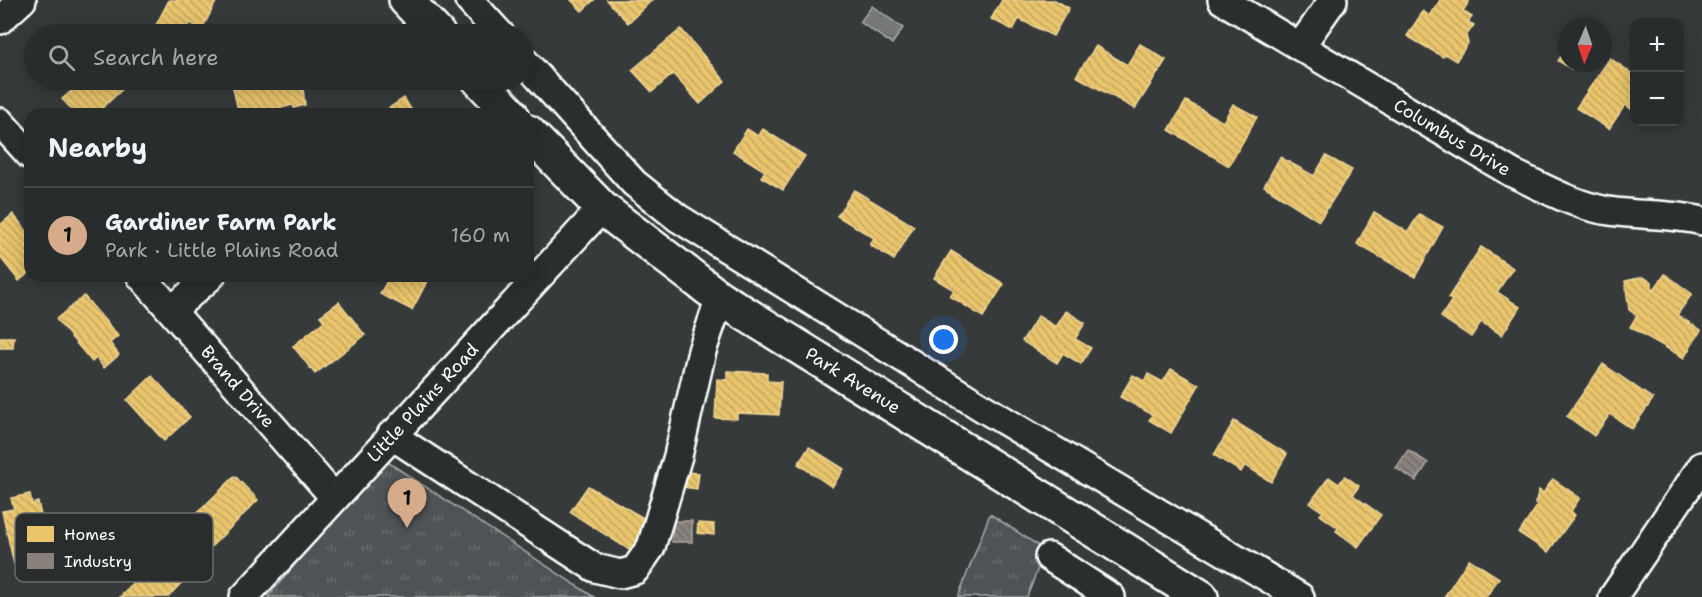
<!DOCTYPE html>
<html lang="en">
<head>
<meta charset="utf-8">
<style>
	:root { --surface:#292c2c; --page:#313434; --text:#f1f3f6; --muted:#a5a7a9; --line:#454848; --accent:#d6ab8b }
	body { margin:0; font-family:"Shantell Sans",sans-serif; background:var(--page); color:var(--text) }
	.controls { position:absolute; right:18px; top:18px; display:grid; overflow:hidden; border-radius:12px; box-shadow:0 3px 15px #0003 }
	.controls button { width:54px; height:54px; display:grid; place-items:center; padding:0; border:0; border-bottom:2px solid var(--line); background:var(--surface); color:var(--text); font:30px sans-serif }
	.compass { position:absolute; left:1558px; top:18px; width:54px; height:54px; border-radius:50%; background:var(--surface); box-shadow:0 3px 15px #0003; rotate:182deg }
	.you { position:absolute; left:944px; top:340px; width:21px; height:21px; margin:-15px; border:4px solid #fff; border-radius:50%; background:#1a73e8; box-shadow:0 0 0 9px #1a73e833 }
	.badge { display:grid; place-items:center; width:39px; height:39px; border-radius:50%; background:var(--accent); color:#111; font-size:20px; font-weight:700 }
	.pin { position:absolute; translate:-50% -50px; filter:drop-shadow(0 2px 3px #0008) }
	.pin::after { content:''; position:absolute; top:32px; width:21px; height:18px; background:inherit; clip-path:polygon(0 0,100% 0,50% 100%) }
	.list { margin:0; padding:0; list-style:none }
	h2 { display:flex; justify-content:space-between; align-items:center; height:78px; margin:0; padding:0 24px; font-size:26px }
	h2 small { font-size:20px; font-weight:400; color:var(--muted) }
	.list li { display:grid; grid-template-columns:39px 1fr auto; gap:18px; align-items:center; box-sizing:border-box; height:96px; padding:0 24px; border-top:2px solid var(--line) }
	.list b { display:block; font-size:22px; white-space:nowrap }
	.list p { margin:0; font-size:20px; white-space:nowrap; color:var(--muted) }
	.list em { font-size:20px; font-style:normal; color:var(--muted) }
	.icon { flex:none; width:33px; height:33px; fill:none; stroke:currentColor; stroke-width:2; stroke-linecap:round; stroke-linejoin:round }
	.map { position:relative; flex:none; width:1702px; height:597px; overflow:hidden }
	.search { position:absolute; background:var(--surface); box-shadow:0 3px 15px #0003; left:24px; top:24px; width:510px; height:66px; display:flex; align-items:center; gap:15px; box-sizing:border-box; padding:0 21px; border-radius:33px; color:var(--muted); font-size:22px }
	.panel { position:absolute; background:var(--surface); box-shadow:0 3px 15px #0003; left:24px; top:108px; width:510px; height:174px; border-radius:18px }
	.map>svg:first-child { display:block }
</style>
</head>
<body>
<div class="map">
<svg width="1702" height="597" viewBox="0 0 1702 597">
	<defs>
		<pattern id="park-tufts" width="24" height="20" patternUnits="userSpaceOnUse" patternTransform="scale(1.5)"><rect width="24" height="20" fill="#505354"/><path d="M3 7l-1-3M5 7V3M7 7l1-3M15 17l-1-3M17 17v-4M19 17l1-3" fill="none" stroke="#6a6d6e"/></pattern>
		<pattern id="water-ripples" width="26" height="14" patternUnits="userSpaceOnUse" patternTransform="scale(1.5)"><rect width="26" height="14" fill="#767879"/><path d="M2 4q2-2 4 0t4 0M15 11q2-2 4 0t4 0" fill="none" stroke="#616262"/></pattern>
		<pattern id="homes-back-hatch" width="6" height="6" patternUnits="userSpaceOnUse" patternTransform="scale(1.5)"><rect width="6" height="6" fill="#e9c46a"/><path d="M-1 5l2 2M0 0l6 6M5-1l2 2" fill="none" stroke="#c2a662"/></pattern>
		<pattern id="industry-back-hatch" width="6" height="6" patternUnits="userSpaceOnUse" patternTransform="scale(1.5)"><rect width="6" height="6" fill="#8a817c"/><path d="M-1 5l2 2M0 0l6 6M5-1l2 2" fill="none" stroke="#716c69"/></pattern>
	</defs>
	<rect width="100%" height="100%" fill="#373a3b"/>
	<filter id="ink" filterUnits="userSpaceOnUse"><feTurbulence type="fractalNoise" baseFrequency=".0167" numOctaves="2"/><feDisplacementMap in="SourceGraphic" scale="12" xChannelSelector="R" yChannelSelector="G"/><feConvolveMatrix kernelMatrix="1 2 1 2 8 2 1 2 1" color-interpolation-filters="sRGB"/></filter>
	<g filter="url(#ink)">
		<!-- park -->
		<g fill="url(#park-tufts)" stroke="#a8a9aa" stroke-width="1.5">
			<polygon points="383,459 594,597 268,597"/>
			<polygon points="990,514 1045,550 1027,597 958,597"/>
		</g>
		<!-- water -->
		<polygon fill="url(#water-ripples)" stroke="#adaeaf" stroke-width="1.5" points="872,6 903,28 892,44 860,22"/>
		<!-- homes -->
		<g fill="url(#homes-back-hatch)" stroke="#f0d697" stroke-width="1.5">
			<polygon points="169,0 217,0 202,29 190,23 184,34 154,34 158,27 156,25"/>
			<polygon points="571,0 594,0 582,11"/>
			<polygon points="607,0 652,0 628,23"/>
			<polygon points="1002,0 1055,0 1069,8 1053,36 1019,19 1013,30 991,19"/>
			<polygon points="1440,0 1470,0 1463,11 1472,17 1468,22 1474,25 1466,36 1468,43 1456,61 1445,54 1443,57 1407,36 1423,11 1430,16"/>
			<polygon points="681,29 725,81 700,104 673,74 652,92 632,70"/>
			<polygon points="1140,44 1166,60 1135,109 1076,76 1096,46 1127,65"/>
			<polygon points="1564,52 1567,53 1567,63 1575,63 1572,69 1558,61"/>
			<polygon points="1610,58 1634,75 1634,111 1625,105 1609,129 1576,108"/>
			<polygon points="84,80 130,80 131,81 96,114 76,114 62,99"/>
			<polygon points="231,80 302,80 305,105 294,108 293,105 265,112 266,114 239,114"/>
			<polygon points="404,98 414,114 380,114"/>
			<polygon points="1186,101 1223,122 1233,104 1257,117 1229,166 1169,130"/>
			<polygon points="747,129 758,136 763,129 805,156 783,190 761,177 765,171 733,151"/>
			<polygon points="1326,156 1352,170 1319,221 1264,186 1280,157 1314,176"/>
			<polygon points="854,190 914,226 894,260 870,245 874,238 837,216"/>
			<polygon points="1374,212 1408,232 1419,214 1443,227 1415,277 1357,244"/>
			<polygon points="13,214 30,235 30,272 19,281 0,257 0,225"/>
			<polygon points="1481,247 1513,268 1497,292 1520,307 1502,335 1481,322 1471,337 1441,317 1452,300 1448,298"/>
			<polygon points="951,251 1004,284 983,317 950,296 954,290 934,278"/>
			<polygon points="1665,274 1692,294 1677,315 1701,330 1684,358 1630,327 1637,315 1629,310 1625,281 1643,277 1652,282 1652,292"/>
			<polygon points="382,276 430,276 412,310 380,294 388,279"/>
			<polygon points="84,296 118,336 110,343 119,355 104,368 96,358 92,362 56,319"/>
			<polygon points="339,302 365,335 315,374 293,346 324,321 320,316"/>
			<polygon points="1066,311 1085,323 1075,339 1091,348 1081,364 1063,353 1057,363 1022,341 1038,316 1056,327"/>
			<polygon points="0,337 14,337 13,348 0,348"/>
			<polygon points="1603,364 1653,399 1632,429 1610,414 1594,436 1567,416"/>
			<polygon points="1171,369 1199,385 1171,433 1149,420 1153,415 1120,397 1133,375 1144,381 1148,374 1163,382"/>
			<polygon points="727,371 767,373 767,381 781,382 779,415 737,413 737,419 715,418 717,379 727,380"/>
			<polygon points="152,376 190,417 164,441 127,400"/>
			<polygon points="1234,421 1287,454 1271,482 1245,465 1241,472 1214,455"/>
			<polygon points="809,447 844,469 832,487 798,464"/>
			<polygon points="685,472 699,473 697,489 683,487"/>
			<polygon points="235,476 258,500 211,547 197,532 206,523 196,514"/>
			<polygon points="1345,476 1359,486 1353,495 1381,515 1358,547 1336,531 1338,528 1320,515 1323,512 1310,503 1329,477 1339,484"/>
			<polygon points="1553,479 1580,498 1571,511 1575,515 1548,552 1519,533 1538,505 1535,503 1539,490 1543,493"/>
			<polygon points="588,486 654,524 634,553 570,512"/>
			<polygon points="30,494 32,504 38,502 50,556 14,564 2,511 14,509 11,498"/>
			<polygon points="698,523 714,524 714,535 697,533"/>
			<polygon points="151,554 182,582 168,597 120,597 149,565 144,562"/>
			<polygon points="1469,559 1499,578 1486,597 1444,597"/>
		</g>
		<!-- industry -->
		<g fill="url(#industry-back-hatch)" stroke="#ada7a3" stroke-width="1.5">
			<polygon points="1408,450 1428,463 1416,481 1396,468"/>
			<polygon points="673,521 692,521 692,542 672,542"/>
		</g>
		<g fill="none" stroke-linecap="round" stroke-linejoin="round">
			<defs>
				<g id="minor">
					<polyline points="469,0 500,34"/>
					<path id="s1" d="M1222 0 1512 173C1543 187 1575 206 1609 211 1640 216 1671 213 1702 221"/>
					<polyline points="0,20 22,0"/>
					<polyline points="1300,47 1333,0"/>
					<polyline points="524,61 634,183 678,218 983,408 1300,597"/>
					<polyline points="0,122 30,155"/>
					<path id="s2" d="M141 276 334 497"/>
					<polyline points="172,310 211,276"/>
					<polyline points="391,435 595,568 620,574 635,570 651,547 678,456 702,351 720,298"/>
					<polyline points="1049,557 1111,597"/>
					<path id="s3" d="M244 597 602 208"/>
					<polyline points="1613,597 1702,466"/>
				</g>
				<g id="major">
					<polyline points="406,0 438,34"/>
					<polyline points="479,80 511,114"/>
					<path id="s4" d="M528 132 602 208 720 298 1201 597"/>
				</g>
			</defs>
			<!-- minor casing -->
			<use href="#minor" stroke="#fff" stroke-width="32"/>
			<!-- major casing -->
			<use href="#major" stroke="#fff" stroke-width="38"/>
			<!-- minor -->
			<use href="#minor" stroke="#2a2d2e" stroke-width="27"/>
			<!-- major -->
			<use href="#major" stroke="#2a2d2e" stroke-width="33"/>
		</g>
	</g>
	<g text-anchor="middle" stroke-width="6" stroke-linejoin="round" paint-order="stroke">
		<!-- street labels -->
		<g font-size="18" fill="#fff" stroke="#2a2d2e">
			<text dy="6" stroke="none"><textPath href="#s1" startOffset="268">Columbus Drive</textPath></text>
			<text dy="6" stroke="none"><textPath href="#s4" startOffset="411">Park Avenue</textPath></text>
			<text dy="6" stroke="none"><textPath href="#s2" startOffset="147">Brand Drive</textPath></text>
			<text dy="6" stroke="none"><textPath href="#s3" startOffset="264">Little Plains Road</textPath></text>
		</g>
	</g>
	<!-- legend -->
	<rect x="15" y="513" width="198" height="69" rx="9" fill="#2a2d2e" stroke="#6a6c6d" stroke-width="1.5"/>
	<rect x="27" y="526" width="27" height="16" fill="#e9c46a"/>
	<rect x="27" y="553" width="27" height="16" fill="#8a817c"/>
	<g font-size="16" fill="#fff">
		<text x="64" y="540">Homes</text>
		<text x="64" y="567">Industry</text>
	</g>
</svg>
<div class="controls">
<button>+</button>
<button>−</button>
</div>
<svg class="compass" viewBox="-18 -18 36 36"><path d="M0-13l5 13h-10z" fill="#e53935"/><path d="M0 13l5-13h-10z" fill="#a5a7a9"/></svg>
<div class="you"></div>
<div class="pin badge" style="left:407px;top:528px">1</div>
<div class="search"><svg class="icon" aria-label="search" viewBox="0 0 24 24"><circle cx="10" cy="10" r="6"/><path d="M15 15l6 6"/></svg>Search here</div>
<section class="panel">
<h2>Nearby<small></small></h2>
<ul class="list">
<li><span class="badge">1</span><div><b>Gardiner Farm Park</b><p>Park · Little Plains Road</p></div><em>160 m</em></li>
</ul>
</section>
</div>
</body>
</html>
